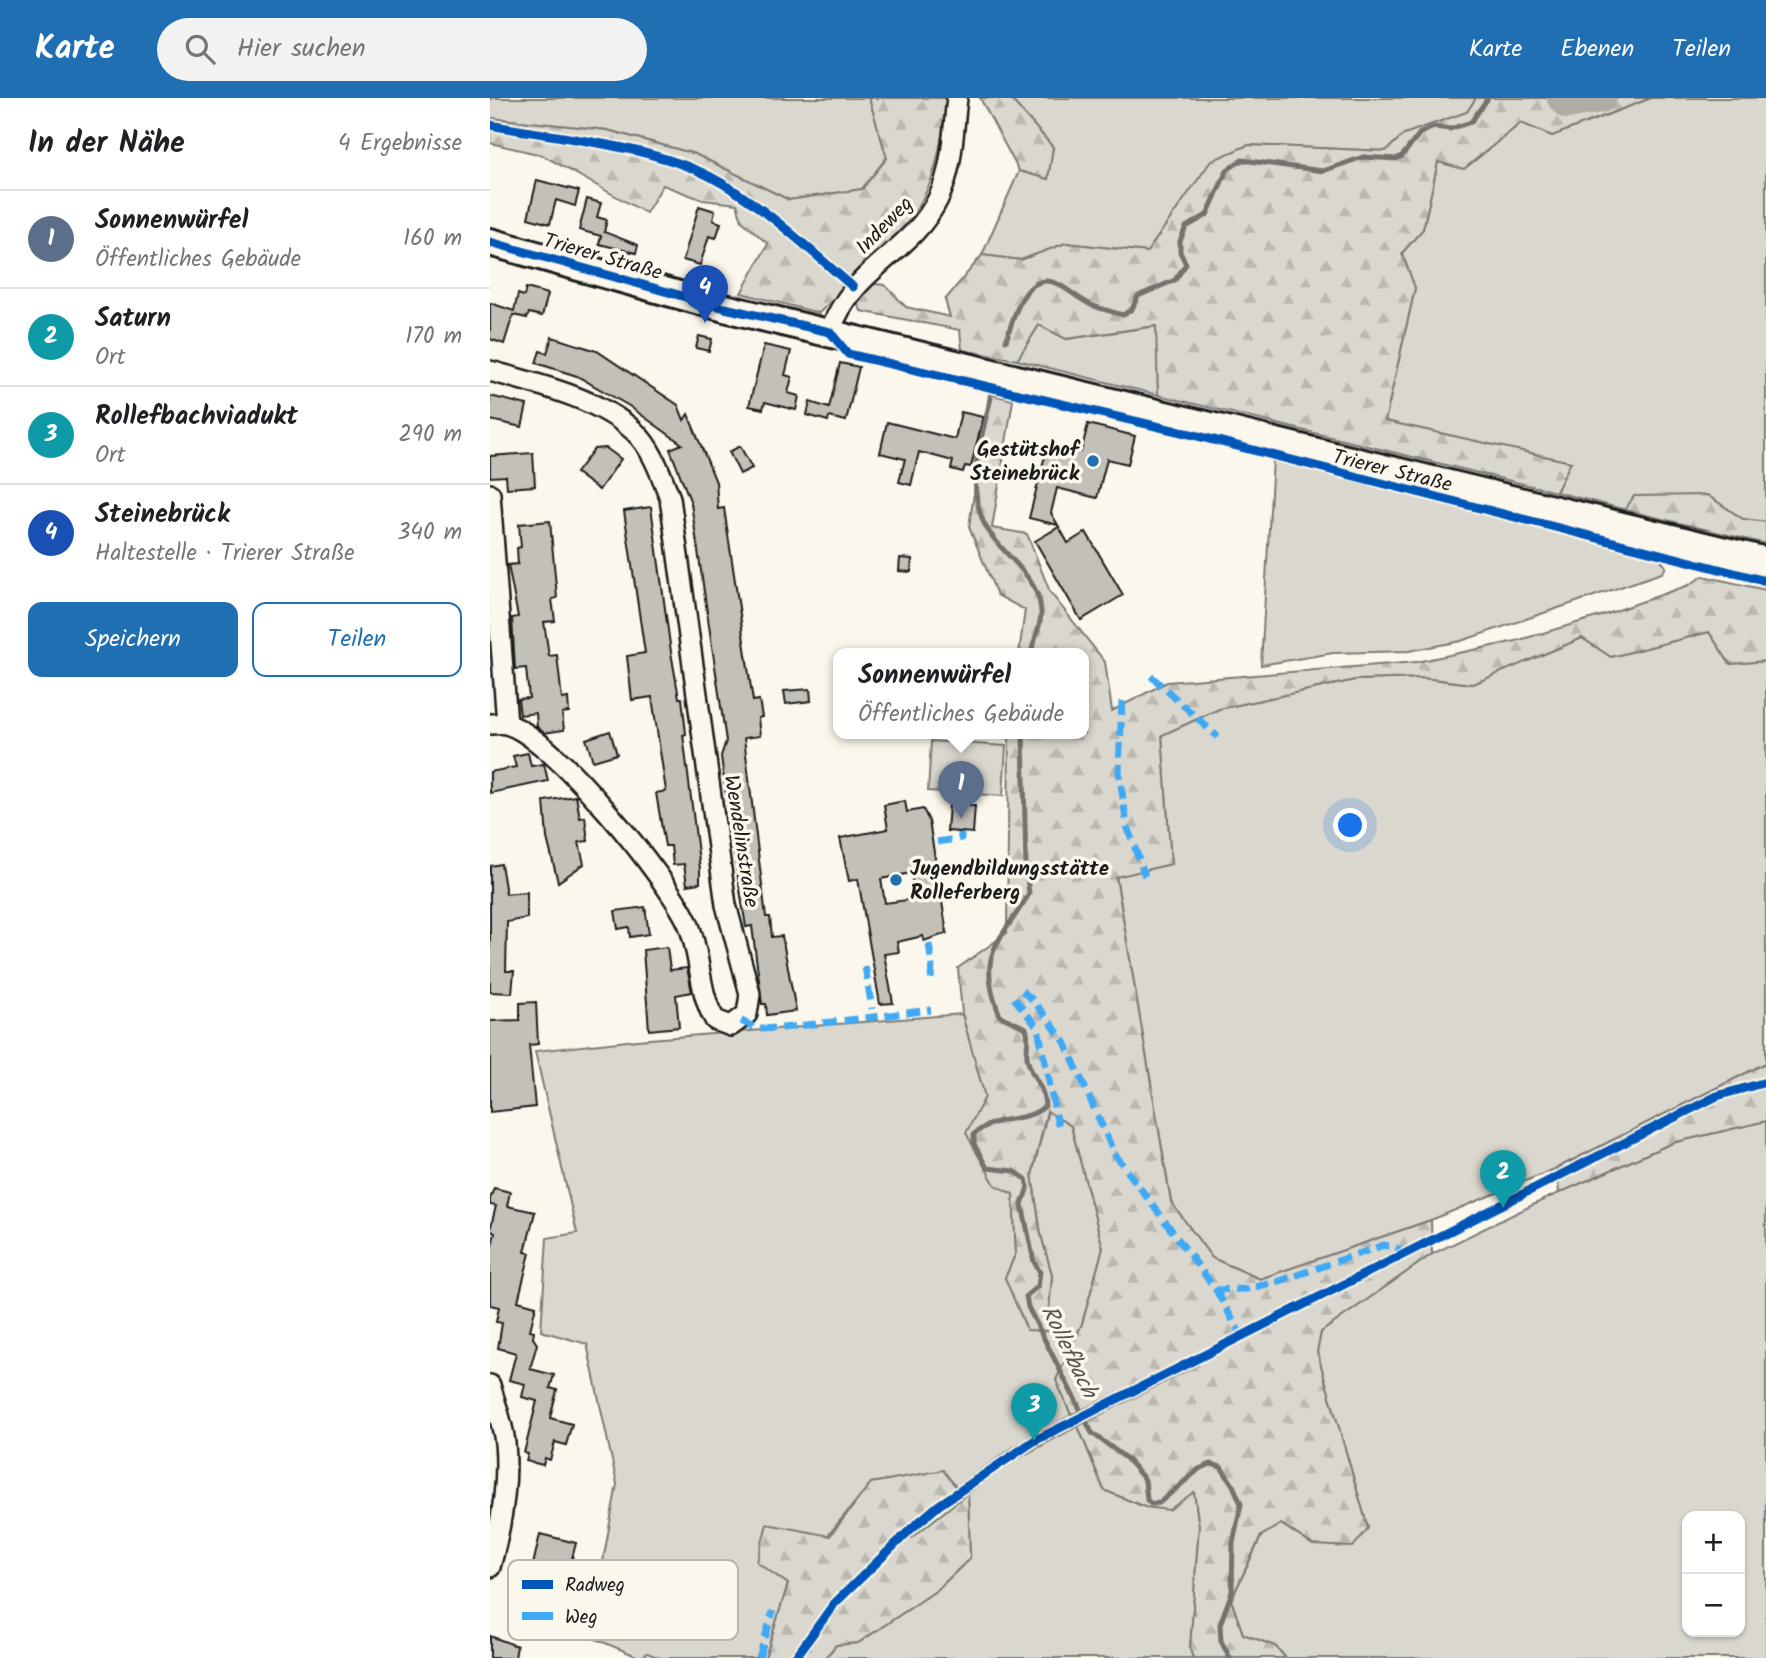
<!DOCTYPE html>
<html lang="de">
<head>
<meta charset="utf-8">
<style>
	:root { --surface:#fff; --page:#f2f2f2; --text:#202124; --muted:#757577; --line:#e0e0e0; --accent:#1f6fb2 }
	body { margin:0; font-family:Kalam,sans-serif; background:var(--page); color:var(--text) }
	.controls { position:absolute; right:21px; bottom:21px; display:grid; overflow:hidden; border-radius:14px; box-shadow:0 2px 5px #0004 }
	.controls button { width:63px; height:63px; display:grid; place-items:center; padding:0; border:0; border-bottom:2px solid var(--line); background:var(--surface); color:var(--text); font:35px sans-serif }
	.you { position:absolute; left:861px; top:728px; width:24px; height:24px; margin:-18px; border:5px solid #fff; border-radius:50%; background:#1a73e8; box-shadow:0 0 0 10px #1a73e833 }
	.badge { display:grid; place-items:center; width:46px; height:46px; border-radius:50%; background:var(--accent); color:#fff; font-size:23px; font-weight:700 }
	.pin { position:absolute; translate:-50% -58px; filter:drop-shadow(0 2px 4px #0008) }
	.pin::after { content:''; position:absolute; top:37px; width:24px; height:21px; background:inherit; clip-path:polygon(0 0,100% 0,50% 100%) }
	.popup { position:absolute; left:343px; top:550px; width:256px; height:91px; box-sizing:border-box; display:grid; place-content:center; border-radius:14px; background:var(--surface); filter:drop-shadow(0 2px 5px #0005); font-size:23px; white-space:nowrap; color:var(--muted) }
	.popup b { font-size:26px; color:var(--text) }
	.popup::after { content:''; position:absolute; left:50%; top:100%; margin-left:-14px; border:14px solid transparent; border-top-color:var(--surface) }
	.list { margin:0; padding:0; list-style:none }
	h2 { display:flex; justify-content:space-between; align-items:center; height:91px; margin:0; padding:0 28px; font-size:30px }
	h2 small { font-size:23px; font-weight:400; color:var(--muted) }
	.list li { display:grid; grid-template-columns:46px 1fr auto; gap:21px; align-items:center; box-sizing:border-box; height:98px; padding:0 28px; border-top:2px solid var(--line) }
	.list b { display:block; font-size:26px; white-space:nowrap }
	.list p { margin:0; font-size:23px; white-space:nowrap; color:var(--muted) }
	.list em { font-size:23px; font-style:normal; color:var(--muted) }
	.actions { display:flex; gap:14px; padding:21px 28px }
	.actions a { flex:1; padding:16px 0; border:2px solid var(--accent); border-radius:14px; text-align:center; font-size:24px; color:var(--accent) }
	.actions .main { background:var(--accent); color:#fff }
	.icon { flex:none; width:38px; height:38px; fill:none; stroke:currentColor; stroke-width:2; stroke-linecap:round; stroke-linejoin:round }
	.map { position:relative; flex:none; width:1276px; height:1560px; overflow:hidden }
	header { display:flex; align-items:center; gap:42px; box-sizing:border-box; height:98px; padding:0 35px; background:var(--accent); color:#fff }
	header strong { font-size:33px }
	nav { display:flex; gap:38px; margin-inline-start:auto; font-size:24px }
	.search { width:490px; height:63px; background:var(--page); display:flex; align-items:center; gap:18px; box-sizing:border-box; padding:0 24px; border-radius:38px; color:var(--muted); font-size:26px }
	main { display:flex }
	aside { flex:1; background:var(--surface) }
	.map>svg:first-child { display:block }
</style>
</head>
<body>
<header>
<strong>Karte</strong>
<div class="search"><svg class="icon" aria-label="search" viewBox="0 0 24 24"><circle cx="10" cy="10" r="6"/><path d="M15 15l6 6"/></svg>Hier suchen</div>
<nav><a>Karte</a><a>Ebenen</a><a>Teilen</a></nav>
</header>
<main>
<aside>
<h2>In der Nähe<small>4 Ergebnisse</small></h2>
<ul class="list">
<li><span class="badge" style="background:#5c6f8a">1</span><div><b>Sonnenwürfel</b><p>Öffentliches Gebäude</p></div><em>160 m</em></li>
<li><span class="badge" style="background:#0f9aa8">2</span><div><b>Saturn</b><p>Ort</p></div><em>170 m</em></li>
<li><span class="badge" style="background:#0f9aa8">3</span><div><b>Rollefbachviadukt</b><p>Ort</p></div><em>290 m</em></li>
<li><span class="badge" style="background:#1a4fb4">4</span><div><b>Steinebrück</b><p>Haltestelle · Trierer Straße</p></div><em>340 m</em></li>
</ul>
<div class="actions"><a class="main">Speichern</a><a>Teilen</a></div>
</aside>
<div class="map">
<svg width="1276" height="1560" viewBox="0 0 1276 1560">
	<defs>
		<pattern id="forest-firs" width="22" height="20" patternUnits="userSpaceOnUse" patternTransform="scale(1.75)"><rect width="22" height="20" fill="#dad7ce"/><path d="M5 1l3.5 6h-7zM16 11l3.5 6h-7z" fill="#bab8b0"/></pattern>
	</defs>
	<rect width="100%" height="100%" fill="#fbf7ec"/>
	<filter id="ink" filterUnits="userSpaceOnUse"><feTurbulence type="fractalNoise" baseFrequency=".0143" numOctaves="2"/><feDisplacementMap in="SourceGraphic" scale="14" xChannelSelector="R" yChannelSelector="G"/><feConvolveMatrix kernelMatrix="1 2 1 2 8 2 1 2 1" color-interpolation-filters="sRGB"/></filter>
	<g filter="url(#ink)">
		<!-- green -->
		<g fill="#dad7ce" stroke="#7b7a75" stroke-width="2" fill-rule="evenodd">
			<polygon points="0,0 379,0 397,59 372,91 299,102 205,56 117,32 0,20"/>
			<polygon points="520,0 986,0 977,14 914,36 896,53 758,47 722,63 657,154 576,145 531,162 492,157 529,73 558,81 563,49"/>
			<polygon points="1161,0 1276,0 1276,424 1253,421 1217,397 1140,413 1066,394 1080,364 895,323 925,190 912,155 933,131 948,64 974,71 1031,25 1062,38"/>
			<polygon points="549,227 577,241 667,228 668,297 527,262"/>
			<polygon points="783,361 1168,458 1176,469 1172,475 971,543 919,553 843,555 771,567"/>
			<polygon points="1219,534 1240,566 1276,563 1276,965 1067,1070 941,1122 770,1181 722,1160 681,1104 626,778 681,766 672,637 729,611 865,582 933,580 983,586 1092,540 1121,559"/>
			<polygon points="441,643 516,648 513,698 438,693"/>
			<polygon points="472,916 523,1096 526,1155 515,1180 557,1233 562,1177 551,1137 542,1077 558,1012 581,1028 613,1150 592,1226 566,1282 581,1317 522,1350 466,1389 453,1373 381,1385 298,1486 275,1560 170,1560 157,1555 151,1560 89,1534 108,1491 127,1386 97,1246 51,1233 57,1140 87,1135 45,953 147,942"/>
			<path d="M1276 1023V1560H796L785 1548 753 1536 741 1502 772 1437 791 1426 823 1447 878 1430 827 1254 831 1234 942 1156 1053 1102 1182 1045ZM1197 1418H1250V1534H1197Z"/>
			<polygon points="588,1328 614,1392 655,1409 704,1393 709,1428 700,1551 703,1560 335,1560 346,1547 368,1545 447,1492 480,1460 478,1395 521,1364"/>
		</g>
		<!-- forest -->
		<g fill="url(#forest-firs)" stroke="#7b7a75" stroke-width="2">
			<path d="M379 0H458C452 31 450 65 436 94 415 142 366 178 329 215L251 195 278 146 252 123 247 106 213 102 173 87 156 115 52 57 0 45V20L117 32 205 56 299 102 372 91 397 60Z"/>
			<polygon points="490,0 520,0 563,49 558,81 529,73"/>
			<polygon points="986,0 1161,0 1062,38 1031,25 974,71 948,64 933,131 912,155 925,190 895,323 1081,364 1066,394 668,297 666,228 576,241 549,227 527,262 472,252 470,232 371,213 364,197 375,185 395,187 416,209 460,219 455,202 492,157 531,162 576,145 657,154 721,63 758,47 896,53 914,36 977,14"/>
			<polygon points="499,296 523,302 502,430 537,436 560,494 615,564 622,613 677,584 926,564 1026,543 1117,516 1199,487 1213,478 1276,492 1276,563 1240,566 1219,534 1121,559 1092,540 983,586 933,580 865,582 729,611 672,637 681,766 626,779 681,1104 722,1160 770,1181 941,1122 942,1156 831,1234 827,1254 878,1430 863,1449 823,1447 791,1426 771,1438 741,1502 753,1536 785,1548 796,1560 703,1560 700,1551 709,1428 704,1394 679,1412 655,1409 614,1392 588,1328 708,1267 704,1258 581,1317 566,1282 592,1226 613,1150 581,1028 557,1013 542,1077 551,1137 562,1177 557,1233 537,1232 515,1180 526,1155 523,1096 505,1087 476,1035 495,999 472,916 468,870 517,835 519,635 594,635 594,555 529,555 535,512 507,497 479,429"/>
			<polygon points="1217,397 1253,421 1276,424 1276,446 1135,412 1144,398"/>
			<polygon points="1276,965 1276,1023 1182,1045 1069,1095 1067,1070"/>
			<polygon points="453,1372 466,1389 414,1431 421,1440 478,1395 480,1460 447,1492 368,1545 346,1547 335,1560 275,1560 298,1486 267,1464 277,1426 340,1438 381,1385"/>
		</g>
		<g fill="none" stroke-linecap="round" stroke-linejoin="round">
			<!-- stream -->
			<g stroke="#74726e" stroke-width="5">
				<path d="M516 243C523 221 535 170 568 186 579 192 589 201 601 207 611 211 623 214 633 217L642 211 648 198 685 182 696 166 690 154V143L696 129 717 117 737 72 752 62 833 73 873 59 906 61 912 58 930 35 944 29 960 31 981 24 998 0"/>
				<path d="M501 300C491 341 476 382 493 423 508 456 548 474 551 513 552 525 544 542 541 555"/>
				<path d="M533 635 536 770 539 796C509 846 485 855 510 918L536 930C540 941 536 948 537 959 539 977 555 988 555 1008 533 1027 511 1014 484 1036V1046L497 1070 524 1073 536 1081 538 1089 532 1106 544 1164 550 1174 548 1188 536 1198 538 1209 602 1335 637 1361 655 1382 657 1402 661 1406 669 1405 709 1371 721 1366 731 1369 743 1387 751 1406 743 1445 742 1494 730 1526 731 1543 740 1560"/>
			</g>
			<!-- river -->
			<polyline stroke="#afaca5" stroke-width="30" points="1072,0 1077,6 1111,0"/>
		</g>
		<!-- building -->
		<g fill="#c3c0b8" stroke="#1c1c1c" stroke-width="2" fill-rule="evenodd">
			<polygon points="47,82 89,93 85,108 66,102 60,126 38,120"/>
			<polygon points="97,101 111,105 107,119 117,122 114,134 148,147 146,155 109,146 111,138 89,132"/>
			<polygon points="209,108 225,113 223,122 231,125 226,140 219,138 210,167 193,162"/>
			<polygon points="36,190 58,196 52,218 39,215 37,220 23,217 14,246 0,241 0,205 24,213 28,196 34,198"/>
			<polygon points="209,238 222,241 219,253 206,250"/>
			<polygon points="62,239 107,253 188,307 194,322 198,316 226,384 228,411 234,410 263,603 269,602 272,619 268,620 270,638 254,640 276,819 280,819 282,839 292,838 306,913 277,917 276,906 272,906 262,828 256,829 241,736 231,658 236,643 201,405 180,351 192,346 139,308 87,278 46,265 50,253 57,255"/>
			<polygon points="274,247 301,253 295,277 302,279 298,295 309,298 306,312 275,304 273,311 259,308"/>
			<polygon points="350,265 369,269 356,323 339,319 338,323 317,317 320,304 339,310"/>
			<polygon points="0,298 37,307 32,329 0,322"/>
			<polygon points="471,314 493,319 481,369 475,368 473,374 461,371 463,363 429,354 421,387 409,384 415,361 390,355 397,324 465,341"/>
			<polygon points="598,326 645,338 638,366 617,361 607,400 567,390 561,415 568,427 539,420 558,346 591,354"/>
			<polygon points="250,348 262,370 250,376 239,354"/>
			<polygon points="116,350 131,361 109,392 86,375 104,351"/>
			<polygon points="43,355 45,388 17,390 16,378 0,379 0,358"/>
			<polygon points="161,409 181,554 189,600 192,600 196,636 193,637 210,771 210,785 197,787 194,766 183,767 181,748 175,748 166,695 176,693 162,599 142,602 137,558 155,555 134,413"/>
			<polygon points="60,423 67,500 62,501 65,523 54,524 59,558 67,557 72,601 78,600 79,614 72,615 74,632 54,635 47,629 46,615 30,617 28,601 39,600 36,570 25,571 22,520 28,519 18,467 28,466 27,450 31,449 29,426"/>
			<polygon points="569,429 578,445 596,434 633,497 591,522 545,443"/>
			<polygon points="410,460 422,461 421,474 409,473"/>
			<polygon points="320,591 321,603 296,606 294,593"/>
			<polygon points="120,633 127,656 103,663 96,641"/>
			<polygon points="38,655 41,668 54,666 58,683 0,695 0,674 26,669 23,658"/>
			<polygon points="86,698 90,720 95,719 98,743 89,744 94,766 68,784 57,740 54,703"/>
			<path d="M415 703 417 714 433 711 439 723 457 835 434 843 433 838 407 844 409 854 394 856 403 905 390 906 368 781 359 783 350 740 398 731 394 707ZM421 775 426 801 395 805 391 781Z"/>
			<polygon points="464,704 480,705 480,708 485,708 483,735 457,733 459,707 464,707"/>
			<polygon points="11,766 16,796 37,794 37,820 17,824 16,873 24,873 22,895 0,894 0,768"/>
			<polygon points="155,809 159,836 140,839 139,829 128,831 125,813"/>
			<polygon points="177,849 180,872 197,870 202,894 186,897 189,929 159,932 153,852"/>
			<polygon points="46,904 48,946 39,947 45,1009 0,1014 0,923 30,922 30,905"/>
			<polygon points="4,1090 20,1094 17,1108 45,1114 35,1154 40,1155 28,1203 46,1208 40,1232 44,1233 43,1240 47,1246 40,1271 64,1277 60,1290 67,1292 60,1320 82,1326 76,1347 65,1344 60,1362 55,1360 53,1367 36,1363 38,1356 34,1355 47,1303 32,1299 35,1286 19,1282 26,1255 8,1250 12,1225 6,1224 9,1209 0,1207 0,1155 5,1135 0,1132 6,1108 0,1107 0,1101"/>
			<polygon points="50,1436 86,1445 74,1492 70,1491 61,1526 25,1517 27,1507 24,1506 31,1478 40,1480"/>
			<polygon points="0,1538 27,1548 25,1560 0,1560"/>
		</g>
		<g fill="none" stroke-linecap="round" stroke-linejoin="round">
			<defs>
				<g id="street">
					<path d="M340 234C362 169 421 156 448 101 463 71 463 33 467 0"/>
					<path d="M0 273C47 286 108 300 144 333 163 351 171 377 180 400L236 807 260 896 257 916 241 928 225 922C208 894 211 856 198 825 178 781 62 637 16 626 11 625 5 626 0 626"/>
					<polyline points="0,396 17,626"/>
					<path d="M0 1287C5 1305 13 1326 15 1345 19 1387 11 1429 0 1469"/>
				</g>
				<g id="secondary">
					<path id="s1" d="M0 144 235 210 1276 463"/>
				</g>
			</defs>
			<!-- street casing -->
			<use href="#street" stroke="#1c1c1c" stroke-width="24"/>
			<!-- secondary casing -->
			<use href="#secondary" stroke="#1c1c1c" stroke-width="32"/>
			<!-- street -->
			<use href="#street" stroke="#fbf7ec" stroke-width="19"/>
			<!-- secondary -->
			<use href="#secondary" stroke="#fbf7ec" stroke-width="26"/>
			<!-- quiet -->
			<g stroke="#3fa9f5" stroke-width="7" stroke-dasharray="14 7" stroke-linecap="butt">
				<polyline points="661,578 728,639"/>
				<polyline points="632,603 629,673 637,728 655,778"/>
				<polyline points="447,744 471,740 471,735"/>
				<polyline points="439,846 442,867 441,882"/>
				<polyline points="375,868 382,911"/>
				<polyline points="532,893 543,902 575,944 624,1055 726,1192 756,1191 790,1183 894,1147 916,1153"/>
				<polyline points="524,900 548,930 568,1027"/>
				<polyline points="251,923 268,931 292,930 441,912"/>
				<polyline points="726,1192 751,1237"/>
				<polyline points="269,1560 283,1513"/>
			</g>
			<defs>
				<g id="cycleway">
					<path d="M0 27C68 40 158 47 219 78 273 106 317 150 363 189"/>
					<polyline points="0,144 235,210 340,234 358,256 700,336 1276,483"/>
					<polyline points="305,1560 344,1506 422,1430 449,1407 544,1343 1227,998 1276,984"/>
				</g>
			</defs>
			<!-- cycleway casing -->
			<use href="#cycleway" stroke="#fbf7ec" stroke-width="13"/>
			<!-- cycleway -->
			<use href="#cycleway" stroke="#0057b8" stroke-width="9"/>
		</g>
	</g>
	<!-- markers -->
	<g fill="#1f6fb2" stroke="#fbf7ec" stroke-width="2.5">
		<circle cx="603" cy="363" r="7"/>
		<circle cx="406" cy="782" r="7"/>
	</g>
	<g text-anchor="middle" stroke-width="7" stroke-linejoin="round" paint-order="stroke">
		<!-- street labels -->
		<g font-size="21" fill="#1c1c1c" stroke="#fbf7ec">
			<text transform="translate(394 127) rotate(-46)" y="7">Indeweg</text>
			<text transform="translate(113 158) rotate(16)" y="7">Trierer Straße</text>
			<text dy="7" stroke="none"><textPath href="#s1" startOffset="931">Trierer Straße</textPath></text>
			<text transform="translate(252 743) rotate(81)" y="7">Wendelinstraße</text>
		</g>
		<!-- poi labels -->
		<g font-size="21" font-weight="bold" fill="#1c1c1c" stroke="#fbf7ec" text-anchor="end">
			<text x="589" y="358">Gestütshof<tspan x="589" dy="24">Steinebrück</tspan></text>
			<text x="420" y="777" text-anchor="start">Jugendbildungsstätte<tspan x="420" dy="24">Rolleferberg</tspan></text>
		</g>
		<!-- water labels -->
		<g font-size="23" font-style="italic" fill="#575653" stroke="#fbf7ec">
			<text transform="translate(580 1253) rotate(64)" y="8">Rollefbach</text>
		</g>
	</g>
	<!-- legend -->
	<rect x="18" y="1462" width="230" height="80" rx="10" fill="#fbf7ec" stroke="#b8b5ae" stroke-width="2"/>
	<rect x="32" y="1482" width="31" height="9" fill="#0057b8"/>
	<rect x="32" y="1514" width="31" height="8" fill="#3fa9f5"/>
	<g font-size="19" fill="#1c1c1c">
		<text x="75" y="1493">Radweg</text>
		<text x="75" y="1525">Weg</text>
	</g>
</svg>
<div class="controls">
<button>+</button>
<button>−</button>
</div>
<div class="you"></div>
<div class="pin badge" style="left:471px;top:721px;background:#5c6f8a">1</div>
<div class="popup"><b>Sonnenwürfel</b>Öffentliches Gebäude</div>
<div class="pin badge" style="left:1013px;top:1110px;background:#0f9aa8">2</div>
<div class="pin badge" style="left:544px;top:1343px;background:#0f9aa8">3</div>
<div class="pin badge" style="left:215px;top:225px;background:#1a4fb4">4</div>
</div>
</main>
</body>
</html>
